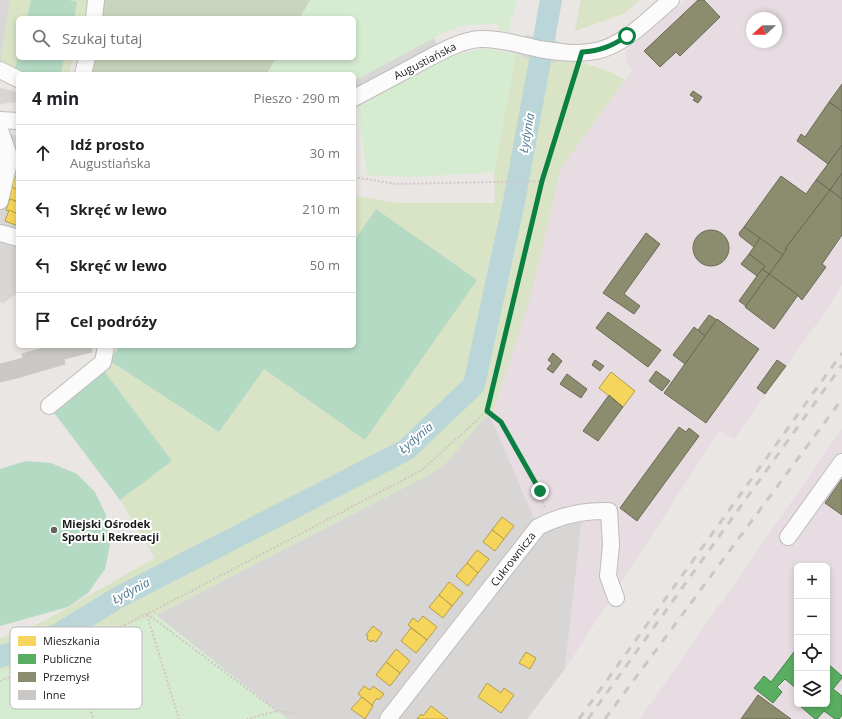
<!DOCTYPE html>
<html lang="pl">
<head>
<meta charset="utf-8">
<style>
	:root { --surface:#fff; --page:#f6f6f6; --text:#202124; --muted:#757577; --line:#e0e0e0 }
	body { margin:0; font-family:"Open Sans",sans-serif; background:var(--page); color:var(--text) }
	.controls { position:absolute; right:12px; bottom:12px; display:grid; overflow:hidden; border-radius:6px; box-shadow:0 2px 6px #0003 }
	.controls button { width:36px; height:36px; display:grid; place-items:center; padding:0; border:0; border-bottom:1px solid var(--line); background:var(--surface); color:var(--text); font:20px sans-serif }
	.compass { position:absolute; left:746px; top:12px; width:36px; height:36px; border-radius:50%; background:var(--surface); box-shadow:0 2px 6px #0003; rotate:249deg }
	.stop { position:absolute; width:12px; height:12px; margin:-9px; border:3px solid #0b8043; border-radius:50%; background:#fff }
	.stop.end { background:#0b8043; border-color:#fff; box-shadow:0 1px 4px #0008 }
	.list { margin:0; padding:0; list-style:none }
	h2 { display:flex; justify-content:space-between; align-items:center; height:52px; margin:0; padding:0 16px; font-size:17px }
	h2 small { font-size:13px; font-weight:400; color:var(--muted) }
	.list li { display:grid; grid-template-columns:26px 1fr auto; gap:12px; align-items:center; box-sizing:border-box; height:56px; padding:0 16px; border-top:1px solid var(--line) }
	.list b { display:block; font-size:15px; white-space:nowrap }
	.list p { margin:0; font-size:13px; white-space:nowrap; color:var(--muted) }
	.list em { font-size:13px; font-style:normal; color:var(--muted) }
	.icon { flex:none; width:22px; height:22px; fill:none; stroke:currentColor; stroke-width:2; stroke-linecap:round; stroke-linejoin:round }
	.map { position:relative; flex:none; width:842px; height:719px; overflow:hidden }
	.search { position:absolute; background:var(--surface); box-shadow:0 2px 6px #0003; left:16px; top:16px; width:340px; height:44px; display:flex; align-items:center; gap:10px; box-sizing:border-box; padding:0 14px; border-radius:6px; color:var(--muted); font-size:15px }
	.panel { position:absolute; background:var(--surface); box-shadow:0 2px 6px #0003; left:16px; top:72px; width:340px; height:276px; border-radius:6px }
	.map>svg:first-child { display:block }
</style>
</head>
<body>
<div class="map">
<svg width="842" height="719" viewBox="0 0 842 719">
	<rect width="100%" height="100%" fill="#e9e6e3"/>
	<!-- residential -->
	<g fill="#d8d6d5">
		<polygon points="0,133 18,136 18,293 2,304 0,301"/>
		<polygon points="486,416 491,418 535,520 582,518 565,669 527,719 287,719 156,615 425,477 444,465"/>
	</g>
	<!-- industrial -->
	<g fill="#e6dce2" fill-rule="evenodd">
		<path d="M686 0H842V285L822 316 734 439 720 430 565 669 582 518 535 521 491 418 529 300 561 168 632 71 626 60 627 50ZM752 18H776V42H752Z"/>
		<path d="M842 429V719H640ZM797 566H827V704H797Z"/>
	</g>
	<!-- religious -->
	<polygon fill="#d7d6d4" points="0,88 18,92 18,102 0,104"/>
	<!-- grass -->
	<g fill="#d9e3c5">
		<polygon points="10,0 88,0 84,18 18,18 18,58 73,58 69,74 18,74 0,64"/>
		<polygon points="581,0 640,0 623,14 575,31"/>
		<polygon points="524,46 558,58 584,63 608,71 625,80 561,168 530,298 491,418 486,416 444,465 425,477 156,615 0,672 0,638 17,633 44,621 155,558 120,500 171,461 104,371 110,361 219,432 264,369 365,440 376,210 354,241 354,196 399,203 495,203 494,172 516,54"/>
	</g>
	<!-- forest -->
	<g fill="#c8d4bb">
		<polygon points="100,0 310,0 300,18 96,18"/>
		<polygon points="89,58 276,58 267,74 85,74"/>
	</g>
	<!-- park -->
	<g fill="#d5ecd1">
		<polygon points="310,0 517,0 510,22 510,32 499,30 498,24 463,25 441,34 354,81 354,74 267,74 276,58 354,58 354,18 300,18"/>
		<polygon points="484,48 516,54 494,172 411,177 367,175 358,106 445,58"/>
		<polygon points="156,615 287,719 0,719 0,672"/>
	</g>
	<!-- pitch -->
	<g fill="#b4dac4">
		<polygon points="31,0 68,0 77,2 74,18 27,18"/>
		<polygon points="18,57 18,58 64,58 61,74 24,74 14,72"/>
		<polygon points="376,209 477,280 365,440 264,369 219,432 110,361 119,346 354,346 354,241"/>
		<polygon points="104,371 172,461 120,500 52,410"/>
		<polygon points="26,461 51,463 77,474 95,492 106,515 110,545 105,569 88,593 68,607 0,626 0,469"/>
	</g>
	<!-- parking -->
	<g fill="#d9d7d6">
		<polygon points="0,0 10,0 0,64"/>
		<polygon points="434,38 438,46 354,92 354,81"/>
	</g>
	<!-- pier -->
	<polygon fill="#d6d5d4" points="526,35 559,41 555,63 522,57"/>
	<!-- homes -->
	<g fill="#f6d55c" stroke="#b49d48">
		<polygon points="13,176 18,178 18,190 9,187"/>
		<polygon points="12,187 18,190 18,202 7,198"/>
		<polygon points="10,199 18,202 18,214 6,210"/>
		<polygon points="9,210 18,214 18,226 5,221"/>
		<polygon points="611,372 635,391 623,407 599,388"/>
		<polygon points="502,517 514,526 504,539 492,530"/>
		<polygon points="492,530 504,539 495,551 483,542"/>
		<polygon points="477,550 489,559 478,573 467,563"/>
		<polygon points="467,563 478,573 468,586 456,576"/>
		<polygon points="449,582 463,593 452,606 439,595"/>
		<polygon points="439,595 452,606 443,618 429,607"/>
		<polygon points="423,616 437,627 427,640 408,625 413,618 418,622"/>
		<polygon points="373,626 382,633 376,642 372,640 371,642 367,639 368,636 366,635"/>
		<polygon points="411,628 427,640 416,653 401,641"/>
		<polygon points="396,649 410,661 400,673 386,662"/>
		<polygon points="526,652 536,658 530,669 519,663"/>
		<polygon points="386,662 400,673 390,686 376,675"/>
		<polygon points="487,683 501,693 504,688 514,695 501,713 478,697"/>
		<polygon points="364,686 370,690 373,686 384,694 379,700 377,698 372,705 358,694"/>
		<polygon points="362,697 373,706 365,719 351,709"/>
		<polygon points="431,706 448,719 417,719 421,714 423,716"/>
	</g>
	<!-- public -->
	<g fill="#5aae61" stroke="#47824c">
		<polygon points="797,648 797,689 785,679 777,687 782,692 773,703 754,688 764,676 771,682"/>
		<polygon points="827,663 842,676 842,678 833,689 842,696 842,715 839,719 835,719 824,711 817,719 815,719 799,705 800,704 827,704"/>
	</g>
	<!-- industry -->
	<g fill="#8c8c6e" stroke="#6a6a55">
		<polygon points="698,0 704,0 720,17 680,56 676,52 660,67 644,51"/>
		<polygon points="842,84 842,111 829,102"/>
		<polygon points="693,91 702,97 698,103 693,100 695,98 690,95"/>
		<polygon points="829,102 842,111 842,145 828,164 797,141 801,134 805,137"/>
		<polygon points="842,145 842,173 830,190 816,180"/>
		<polygon points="842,173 842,199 830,190"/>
		<polygon points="781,176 806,194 816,180 830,190 785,249 787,249 783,255 744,227"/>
		<polygon points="830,190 842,199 842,235 822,264 826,267 802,300 798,296 798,295 769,274 787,249 785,249"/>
		<polygon points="744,227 760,238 754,247 740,236 739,233"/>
		<circle cx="711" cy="248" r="18"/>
		<polygon points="646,233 660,244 624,294 640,306 634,314 603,293"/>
		<polygon points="760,238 783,255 769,274 762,269 765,266 749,254"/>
		<polygon points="749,254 765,266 757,276 741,264"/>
		<polygon points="762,269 769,274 746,306 739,301"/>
		<polygon points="769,274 798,295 774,329 745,307"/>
		<polygon points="608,312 661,350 648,367 596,328"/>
		<polygon points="709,315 717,320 705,336 698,330"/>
		<polygon points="717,319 759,349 706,423 664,393"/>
		<polygon points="694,327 705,336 685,364 673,355"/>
		<polygon points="553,353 562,361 553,373 547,369 552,363 548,360"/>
		<polygon points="595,360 604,366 600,371 592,365"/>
		<polygon points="777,360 786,366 765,394 757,388"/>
		<polygon points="656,371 670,381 662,391 649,381"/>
		<polygon points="567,374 587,389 581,398 560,384"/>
		<polygon points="609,395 623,407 598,441 583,431"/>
		<polygon points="679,427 686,432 689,428 699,436 637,521 620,508"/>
		<polygon points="842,479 842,515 825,503"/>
		<polygon points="758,695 791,719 741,719"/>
	</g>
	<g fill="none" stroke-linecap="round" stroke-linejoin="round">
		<!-- river -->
		<polyline stroke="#bad6d8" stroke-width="22" points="0,657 59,634 117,598 406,450 474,385 514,202 551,0"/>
	</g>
	<!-- building -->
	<g fill="#cac7c4" stroke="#ccc8c5">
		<polygon points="50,346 91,346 92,352 64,359 65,364 27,375 22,354"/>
		<polygon points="23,358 27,375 17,378 12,361"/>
		<polygon points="12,361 17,378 0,382 0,364"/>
	</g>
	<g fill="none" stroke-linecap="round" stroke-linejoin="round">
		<defs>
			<g id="minor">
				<polyline points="94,18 96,0"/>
				<polyline points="0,70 18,79"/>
				<polyline points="83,74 87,58"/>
				<path d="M354 98C375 87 395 76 416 65 433 56 459 40 480 39 499 38 520 45 539 49 558 52 577 55 596 51 625 45 649 18 671 0"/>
				<polyline points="0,120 18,121"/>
				<polyline points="0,130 8,153 8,167 0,201"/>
				<polyline points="0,233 18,238"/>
				<polyline points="49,406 103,362 106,346"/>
				<polyline points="788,537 842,462"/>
				<path d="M388 719 538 527C561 515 583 510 609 511L611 545 608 576 616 598"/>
			</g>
		</defs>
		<!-- minor casing -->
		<use href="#minor" stroke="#bebdbb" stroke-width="18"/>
		<!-- path -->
		<g stroke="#d3c6c6" stroke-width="2" stroke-dasharray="2 2" stroke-linecap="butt">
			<polyline points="354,177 396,184 542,181"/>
			<polyline points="487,411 501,422 540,491 545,509"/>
			<polyline points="147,614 277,711 247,719"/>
			<polyline points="147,615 179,719"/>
			<polyline points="74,650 93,719"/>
			<polyline points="0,681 74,650 155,610 422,470 487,411 542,181 578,67"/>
			<polyline points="277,711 294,713"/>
		</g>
		<!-- minor -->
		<use href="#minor" stroke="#fcfbfb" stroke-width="16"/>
		<!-- rail -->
		<g stroke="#c9c8c8" stroke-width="3" stroke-dasharray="8 8" stroke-linecap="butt">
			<polyline points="579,719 842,353"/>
			<polyline points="588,719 842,365"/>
			<polyline points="605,719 842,399"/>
		</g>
	</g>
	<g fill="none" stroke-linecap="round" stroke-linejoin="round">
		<!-- route -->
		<path stroke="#0b8043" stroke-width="5" d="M540 491 501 422 487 411 542 181 582 52C600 51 612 46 627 36"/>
	</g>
	<!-- markers -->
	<circle fill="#626160" stroke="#fff" stroke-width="1.5" cx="54" cy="530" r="4"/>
	<g text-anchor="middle" stroke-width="4" stroke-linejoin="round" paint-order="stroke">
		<!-- street labels -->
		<g font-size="11" fill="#1a1a1a" stroke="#fff">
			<text transform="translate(425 61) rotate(-27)" y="4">Augustiańska</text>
			<text transform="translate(513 559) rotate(-52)" y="4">Cukrownicza</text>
		</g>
		<!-- poi labels -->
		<g font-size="11" font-weight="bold" fill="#1a1a1a" stroke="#fff" text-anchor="start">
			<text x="62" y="528">Miejski Ośrodek<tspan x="62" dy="13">Sportu i Rekreacji</tspan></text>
		</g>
		<!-- water labels -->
		<g font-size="12" font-style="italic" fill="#4d778f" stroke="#fff">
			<text transform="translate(527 133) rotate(-80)" y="4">Łydynia</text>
			<text transform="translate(416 438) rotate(-40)" y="4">Łydynia</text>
			<text transform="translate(131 591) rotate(-28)" y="4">Łydynia</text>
		</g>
	</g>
	<!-- legend -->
	<rect x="10" y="627" width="132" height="82" rx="6" fill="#fff" stroke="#bababa" stroke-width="1"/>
	<rect x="18" y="636" width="18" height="10" fill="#f6d55c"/>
	<rect x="18" y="654" width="18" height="10" fill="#5aae61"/>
	<rect x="18" y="672" width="18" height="10" fill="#8c8c6e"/>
	<rect x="18" y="690" width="18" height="10" fill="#cac7c4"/>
	<g font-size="11" fill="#1a1a1a">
		<text x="43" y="645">Mieszkania</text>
		<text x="43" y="663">Publiczne</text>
		<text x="43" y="681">Przemysł</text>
		<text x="43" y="699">Inne</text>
	</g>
</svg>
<div class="controls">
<button>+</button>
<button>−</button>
<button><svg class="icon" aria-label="locate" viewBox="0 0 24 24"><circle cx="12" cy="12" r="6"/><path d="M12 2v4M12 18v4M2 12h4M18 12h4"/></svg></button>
<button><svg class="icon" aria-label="layers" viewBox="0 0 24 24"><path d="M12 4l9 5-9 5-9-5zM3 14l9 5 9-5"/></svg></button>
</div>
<svg class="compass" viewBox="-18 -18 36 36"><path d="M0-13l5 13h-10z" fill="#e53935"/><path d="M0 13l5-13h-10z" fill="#757577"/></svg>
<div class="stop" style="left:627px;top:36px"></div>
<div class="stop end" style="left:540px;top:491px"></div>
<div class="search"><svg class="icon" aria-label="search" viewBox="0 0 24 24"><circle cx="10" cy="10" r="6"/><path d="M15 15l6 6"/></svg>Szukaj tutaj</div>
<section class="panel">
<h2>4 min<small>Pieszo · 290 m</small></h2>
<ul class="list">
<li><svg class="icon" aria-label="ahead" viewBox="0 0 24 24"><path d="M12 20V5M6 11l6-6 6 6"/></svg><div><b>Idź prosto</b><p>Augustiańska</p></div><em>30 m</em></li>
<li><svg class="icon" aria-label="left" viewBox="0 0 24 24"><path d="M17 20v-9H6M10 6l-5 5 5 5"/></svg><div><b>Skręć w lewo</b></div><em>210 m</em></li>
<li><svg class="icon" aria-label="left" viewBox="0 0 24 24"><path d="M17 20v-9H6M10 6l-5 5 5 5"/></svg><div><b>Skręć w lewo</b></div><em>50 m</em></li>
<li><svg class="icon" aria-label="arrive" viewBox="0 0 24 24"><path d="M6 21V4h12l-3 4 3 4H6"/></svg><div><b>Cel podróży</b></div></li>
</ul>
</section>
</div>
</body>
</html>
